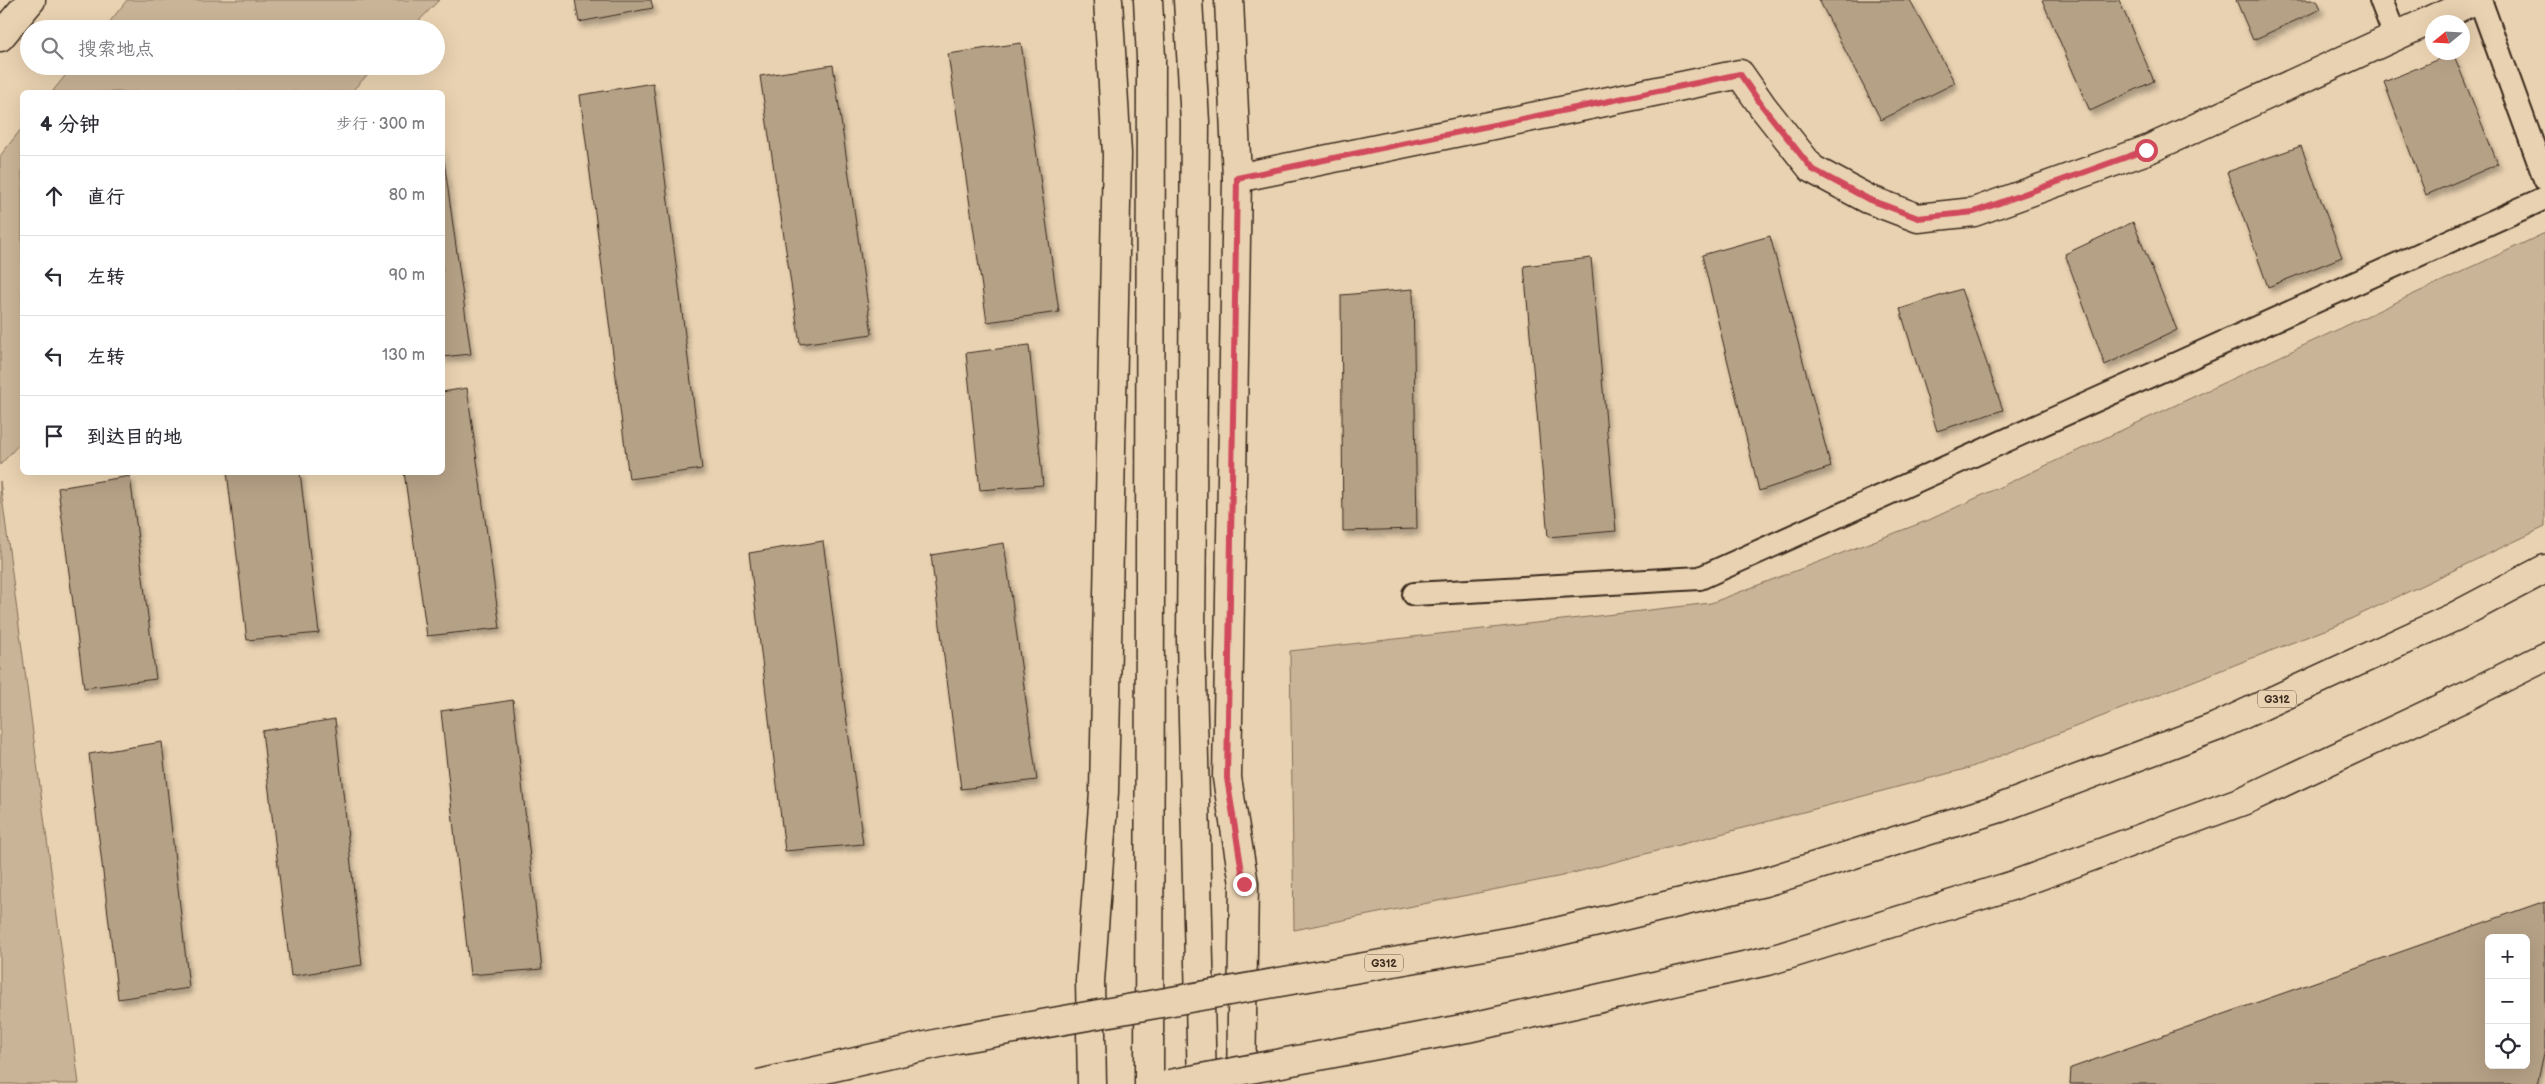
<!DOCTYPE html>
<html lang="zh">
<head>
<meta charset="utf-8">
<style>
	:root { --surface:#fff; --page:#f7f7f7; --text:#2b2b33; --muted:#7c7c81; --line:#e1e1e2 }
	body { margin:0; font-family:"Balsamiq Sans","LXGW WenKai TC",sans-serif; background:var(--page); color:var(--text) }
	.controls { position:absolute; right:15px; bottom:15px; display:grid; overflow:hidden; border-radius:8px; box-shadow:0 5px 20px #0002 }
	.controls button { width:45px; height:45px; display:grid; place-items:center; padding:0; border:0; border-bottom:1px solid var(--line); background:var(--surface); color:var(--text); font:25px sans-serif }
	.compass { position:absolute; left:2425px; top:15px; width:45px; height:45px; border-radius:50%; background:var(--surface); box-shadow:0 5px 20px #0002; rotate:252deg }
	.stop { position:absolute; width:15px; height:15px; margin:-11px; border:4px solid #d1495b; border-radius:50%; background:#fff }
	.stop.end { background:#d1495b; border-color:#fff; box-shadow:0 1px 5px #0008 }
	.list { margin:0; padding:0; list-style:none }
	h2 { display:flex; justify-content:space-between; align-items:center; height:65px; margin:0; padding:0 20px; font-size:21px }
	h2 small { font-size:16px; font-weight:400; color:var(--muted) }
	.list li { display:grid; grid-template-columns:32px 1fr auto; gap:15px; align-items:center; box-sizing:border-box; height:80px; padding:0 20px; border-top:1px solid var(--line) }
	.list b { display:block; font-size:19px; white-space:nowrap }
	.list em { font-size:16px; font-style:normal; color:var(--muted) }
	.icon { flex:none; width:28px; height:28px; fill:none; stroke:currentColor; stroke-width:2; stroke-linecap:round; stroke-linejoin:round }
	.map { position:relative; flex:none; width:2545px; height:1084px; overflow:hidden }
	.search { position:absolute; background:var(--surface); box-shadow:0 5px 20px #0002; left:20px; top:20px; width:425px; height:55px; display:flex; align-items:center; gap:12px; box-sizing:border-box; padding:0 18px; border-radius:28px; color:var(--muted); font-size:19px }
	.panel { position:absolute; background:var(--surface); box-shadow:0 5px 20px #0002; left:20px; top:90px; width:425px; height:385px; border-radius:8px }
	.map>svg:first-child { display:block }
</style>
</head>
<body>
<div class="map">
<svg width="2545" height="1084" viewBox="0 0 2545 1084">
	<defs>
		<filter id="shadow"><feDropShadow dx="3" dy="5.5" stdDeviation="2.5" flood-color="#0004"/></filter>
	</defs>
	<rect width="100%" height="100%" fill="#e9d2b1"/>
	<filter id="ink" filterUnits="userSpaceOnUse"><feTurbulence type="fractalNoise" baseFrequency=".02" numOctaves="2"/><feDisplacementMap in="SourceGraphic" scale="10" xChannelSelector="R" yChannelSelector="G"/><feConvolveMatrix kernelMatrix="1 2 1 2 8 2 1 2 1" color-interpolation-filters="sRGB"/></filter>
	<g filter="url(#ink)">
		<!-- green -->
		<g fill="#cab497" stroke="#826f5a">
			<polygon points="127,0 439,0 411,29 104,29"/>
			<polygon points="73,66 376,66 351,92 52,92"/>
			<polygon points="22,128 22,441 0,465 0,156"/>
			<polygon points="2545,233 2545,527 2340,624 1969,768 1562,876 1294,930 1290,651 1711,603 1929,520"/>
			<polygon points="0,481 79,1084 0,1084"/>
		</g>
		<!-- building -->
		<g fill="#b5a186" stroke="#3b2a1e" fill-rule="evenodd" filter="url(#shadow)">
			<polygon points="575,0 651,0 653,8 579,22"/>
			<polygon points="1819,0 1910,0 1955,83 1881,120"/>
			<polygon points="2042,0 2119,0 2154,81 2090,111"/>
			<polygon points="2236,0 2317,0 2321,9 2253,40"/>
			<polygon points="1021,43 1059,312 987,322 948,54"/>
			<polygon points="2453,53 2498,164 2426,195 2384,82"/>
			<polygon points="833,65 872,334 800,344 760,76"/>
			<polygon points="653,83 702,469 629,479 580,95"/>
			<polygon points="442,146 471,354 442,357"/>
			<polygon points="2301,146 2342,257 2268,287 2227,172"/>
			<polygon points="2133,222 2177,330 2105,365 2065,254"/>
			<polygon points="1770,236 1831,467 1759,491 1702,255"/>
			<polygon points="1591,258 1616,531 1548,537 1524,266"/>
			<polygon points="1413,289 1417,529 1343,531 1341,295"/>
			<polygon points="1961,289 2003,410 1937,431 1900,309"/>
			<polygon points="1029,345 1043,485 980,490 966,353"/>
			<polygon points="467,388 500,628 427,636 404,472 442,472 442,392"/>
			<polygon points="227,472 300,472 319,633 247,640"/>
			<polygon points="130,476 156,679 84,688 58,488"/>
			<polygon points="823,541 863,844 785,851 749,553"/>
			<polygon points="1004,543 1037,780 961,789 931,555"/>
			<polygon points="513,700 542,969 470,975 441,711"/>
			<polygon points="335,719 362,965 291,976 262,731"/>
			<polygon points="162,742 189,988 118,999 89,754"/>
			<path d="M2545 901V1049L2537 1084H2070L2071 1068ZM2489 938H2526V1065H2489Z"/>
		</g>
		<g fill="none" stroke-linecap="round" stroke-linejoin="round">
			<defs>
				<g id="lane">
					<polyline points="2381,0 2395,36"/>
					<polyline points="2480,0 2545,179"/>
					<polyline points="1414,594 1700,578 2545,198"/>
				</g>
				<polyline id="street" points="1237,178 1740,74 1763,107 1812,169 1868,199 1918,218 1974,212 2147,150 2475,0"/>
				<g id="secondary">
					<polyline points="1148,0 1151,58 1149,1084"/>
					<polyline points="1188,0 1195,122 1191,638 1202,1084"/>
					<polyline points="1229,0 1237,178 1227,778 1244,884 1241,1084"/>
					<polyline points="1092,1084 1090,981 1104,792 1117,154 1108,0"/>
				</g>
				<g id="highway">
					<polyline points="0,37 31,0"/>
					<polyline points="2000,808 2216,727 2454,617 2545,569"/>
					<polyline points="2011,886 2245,800 2469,695 2545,657"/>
				</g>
			</defs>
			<!-- lane casing -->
			<use href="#lane" stroke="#3b2a1e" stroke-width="26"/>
			<!-- street casing -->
			<use href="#street" stroke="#3b2a1e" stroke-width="31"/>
			<!-- secondary casing -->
			<use href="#secondary" stroke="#3b2a1e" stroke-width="31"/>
			<!-- highway casing -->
			<use href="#highway" stroke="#3b2a1e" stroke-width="31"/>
			<!-- lane -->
			<use href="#lane" stroke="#e9d2b1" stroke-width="22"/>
			<!-- street -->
			<use href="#street" stroke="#e9d2b1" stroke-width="28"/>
			<!-- secondary -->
			<use href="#secondary" stroke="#e9d2b1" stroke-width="28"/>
			<!-- highway -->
			<use href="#highway" stroke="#e9d2b1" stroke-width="28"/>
			<defs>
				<g id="highway-bridge">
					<polyline points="759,1084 957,1039 1535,937 1765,882 2000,808"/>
					<polyline points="1170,1084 1467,1028 1771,960 2011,886"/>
				</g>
			</defs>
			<!-- highway-bridge casing -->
			<use href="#highway-bridge" stroke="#3b2a1e" stroke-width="31" stroke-linecap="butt"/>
			<!-- highway-bridge -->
			<use href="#highway-bridge" stroke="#e9d2b1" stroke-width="28"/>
		</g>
	</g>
	<g fill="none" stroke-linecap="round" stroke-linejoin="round" filter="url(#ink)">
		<!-- route -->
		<polyline stroke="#d1495b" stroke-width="6" points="1244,884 1227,778 1237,178 1740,74 1763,107 1812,169 1868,199 1918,218 1974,212 2146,150"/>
	</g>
	<g text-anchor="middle" stroke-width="4.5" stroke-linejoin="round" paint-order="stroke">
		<!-- shield labels -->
		<g fill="#e9d2b1" stroke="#6f5c4a" stroke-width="1">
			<rect x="2258" y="690.5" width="38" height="17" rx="4"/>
			<rect x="1365" y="954.5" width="38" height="17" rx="4"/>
		</g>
		<g font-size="11" font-weight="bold" fill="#3b2a1e">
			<text x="2277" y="703">G312</text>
			<text x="1384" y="967">G312</text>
		</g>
	</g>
</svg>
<div class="controls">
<button>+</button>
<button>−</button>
<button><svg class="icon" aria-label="locate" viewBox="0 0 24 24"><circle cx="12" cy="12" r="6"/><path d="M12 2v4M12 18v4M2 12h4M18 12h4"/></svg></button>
</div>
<svg class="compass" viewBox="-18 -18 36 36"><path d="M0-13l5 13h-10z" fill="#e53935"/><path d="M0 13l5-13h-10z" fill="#7c7c81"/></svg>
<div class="stop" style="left:2146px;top:150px"></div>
<div class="stop end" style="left:1244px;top:884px"></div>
<div class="search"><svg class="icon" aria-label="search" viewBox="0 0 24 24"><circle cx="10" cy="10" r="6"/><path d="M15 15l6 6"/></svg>搜索地点</div>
<section class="panel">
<h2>4 分钟<small>步行 · 300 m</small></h2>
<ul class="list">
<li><svg class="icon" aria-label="ahead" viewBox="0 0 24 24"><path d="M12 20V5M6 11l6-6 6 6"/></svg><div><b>直行</b></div><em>80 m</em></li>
<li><svg class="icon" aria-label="left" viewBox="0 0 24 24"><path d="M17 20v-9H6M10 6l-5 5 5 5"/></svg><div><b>左转</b></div><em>90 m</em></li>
<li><svg class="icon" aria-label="left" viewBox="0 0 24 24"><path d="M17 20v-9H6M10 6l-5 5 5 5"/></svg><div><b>左转</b></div><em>130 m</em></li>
<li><svg class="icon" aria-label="arrive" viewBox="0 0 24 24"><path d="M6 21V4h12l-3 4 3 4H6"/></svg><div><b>到达目的地</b></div></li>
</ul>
</section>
</div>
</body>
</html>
